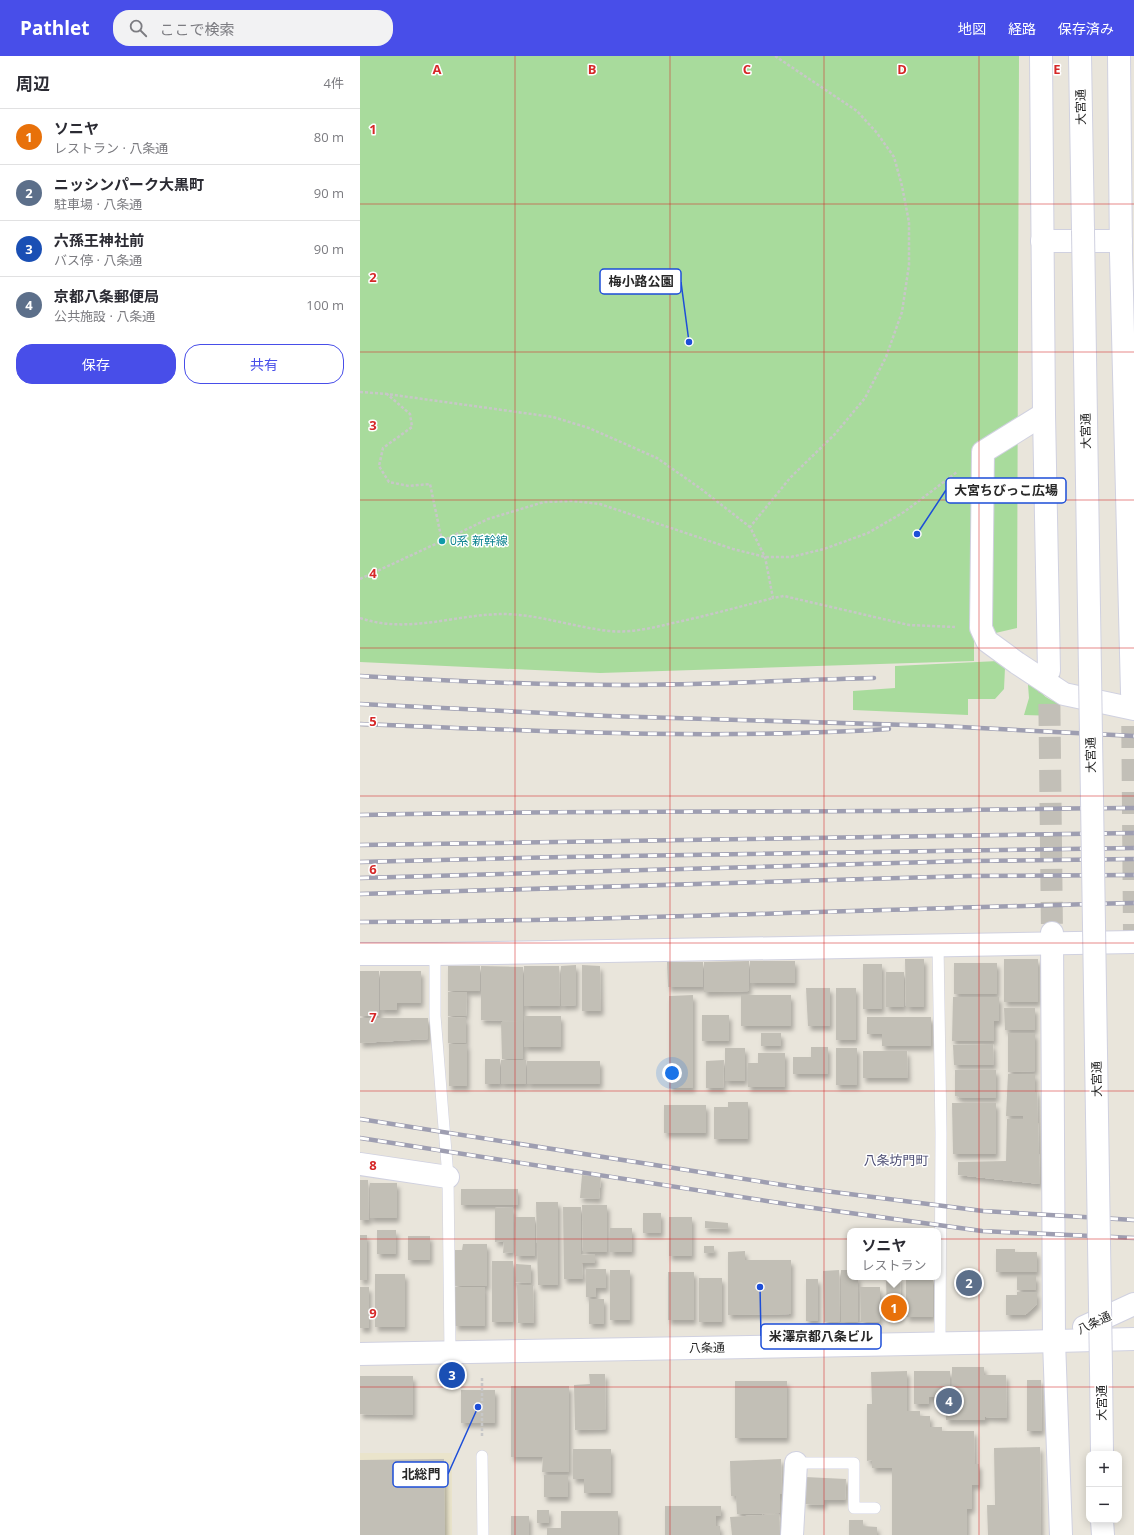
<!DOCTYPE html>
<html lang="ja">
<head>
<meta charset="utf-8">
<style>
	:root { --surface:#fff; --page:#f2f2f3; --text:#2b2b33; --muted:#7c7c81; --line:#e1e1e2; --accent:#484ee9 }
	body { margin:0; font-family:"Open Sans","Noto Sans JP",sans-serif; background:var(--page); color:var(--text) }
	.controls { position:absolute; right:12px; bottom:12px; display:grid; overflow:hidden; border-radius:8px; box-shadow:0 2px 10px #0003 }
	.controls button { width:36px; height:36px; display:grid; place-items:center; padding:0; border:0; border-bottom:1px solid var(--line); background:var(--surface); color:var(--text); font:20px sans-serif }
	.you { position:absolute; left:312px; top:1017px; width:14px; height:14px; margin:-10px; border:3px solid #fff; border-radius:50%; background:#1a73e8; box-shadow:0 0 0 6px #1a73e833 }
	.badge { display:grid; place-items:center; width:26px; height:26px; border-radius:50%; background:var(--accent); color:#fff; font-size:13px; font-weight:700 }
	.pin { position:absolute; translate:-50% -50%; border:2px solid #fff; box-shadow:0 1px 4px #0006 }
	.popup { position:absolute; left:487px; top:1172px; width:94px; height:52px; box-sizing:border-box; display:grid; place-content:center; border-radius:8px; background:var(--surface); filter:drop-shadow(0 1px 3px #0005); font-size:13px; white-space:nowrap; color:var(--muted) }
	.popup b { font-size:15px; color:var(--text) }
	.popup::after { content:''; position:absolute; left:50%; top:100%; margin-left:-8px; border:8px solid transparent; border-top-color:var(--surface) }
	.list { margin:0; padding:0; list-style:none }
	h2 { display:flex; justify-content:space-between; align-items:center; height:52px; margin:0; padding:0 16px; font-size:17px }
	h2 small { font-size:13px; font-weight:400; color:var(--muted) }
	.list li { display:grid; grid-template-columns:26px 1fr auto; gap:12px; align-items:center; box-sizing:border-box; height:56px; padding:0 16px; border-top:1px solid var(--line) }
	.list b { display:block; font-size:15px; white-space:nowrap }
	.list p { margin:0; font-size:13px; white-space:nowrap; color:var(--muted) }
	.list em { font-size:13px; font-style:normal; color:var(--muted) }
	.actions { display:flex; gap:8px; padding:12px 16px }
	.actions a { flex:1; padding:9px 0; border:1px solid var(--accent); border-radius:16px; text-align:center; font-size:14px; color:var(--accent) }
	.actions .main { background:var(--accent); color:#fff }
	.icon { flex:none; width:22px; height:22px; fill:none; stroke:currentColor; stroke-width:2; stroke-linecap:round; stroke-linejoin:round }
	.map { position:relative; flex:none; width:774px; height:1479px; overflow:hidden }
	header { display:flex; align-items:center; gap:24px; box-sizing:border-box; height:56px; padding:0 20px; background:var(--accent); color:#fff }
	header strong { font-size:19px }
	nav { display:flex; gap:22px; margin-inline-start:auto; font-size:14px }
	.search { width:280px; height:36px; background:var(--page); display:flex; align-items:center; gap:10px; box-sizing:border-box; padding:0 14px; border-radius:16px; color:var(--muted); font-size:15px }
	main { display:flex }
	aside { flex:1; background:var(--surface) }
	.map>svg:first-child { display:block }
</style>
</head>
<body>
<header>
<strong>Pathlet</strong>
<div class="search"><svg class="icon" aria-label="search" viewBox="0 0 24 24"><circle cx="10" cy="10" r="6"/><path d="M15 15l6 6"/></svg>ここで検索</div>
<nav><a>地図</a><a>経路</a><a>保存済み</a></nav>
</header>
<main>
<aside>
<h2>周辺<small>4件</small></h2>
<ul class="list">
<li><span class="badge" style="background:#e8710a">1</span><div><b>ソニヤ</b><p>レストラン · 八条通</p></div><em>80 m</em></li>
<li><span class="badge" style="background:#5c6f8a">2</span><div><b>ニッシンパーク大黒町</b><p>駐車場 · 八条通</p></div><em>90 m</em></li>
<li><span class="badge" style="background:#1a4fb4">3</span><div><b>六孫王神社前</b><p>バス停 · 八条通</p></div><em>90 m</em></li>
<li><span class="badge" style="background:#5c6f8a">4</span><div><b>京都八条郵便局</b><p>公共施設 · 八条通</p></div><em>100 m</em></li>
</ul>
<div class="actions"><a class="main">保存</a><a>共有</a></div>
</aside>
<div class="map">
<svg width="774" height="1479" viewBox="0 0 774 1479">
	<defs>
		<filter id="shadow"><feDropShadow dx="2.5" dy="4.5" stdDeviation="2" flood-color="#0004"/></filter>
	</defs>
	<rect width="100%" height="100%" fill="#e9e5db"/>
	<!-- education -->
	<rect fill="#eae4cb" x="0" y="1397" width="92" height="82"/>
	<!-- green -->
	<g fill="#a8db9c">
		<polygon points="0,0 659,0 657,572 614,582 614,605 240,617 0,606"/>
		<polygon points="638,605 645,612 644,633 635,643 608,643 608,659 493,654 493,635 535,632 535,610"/>
		<path d="M668 629 676 630C681 638 689 645 698 646L699 660 664 659 669 642Z"/>
	</g>
	<!-- building -->
	<g fill="#c2bfb6" filter="url(#shadow)">
		<polygon points="545,903 564,903 564,951 546,951"/>
		<rect x="644" y="903" width="34" height="43"/>
		<polygon points="389,905 389,935 344,936 344,906"/>
		<rect x="390" y="905" width="45" height="22"/>
		<polygon points="307,906 343,906 343,931 308,931"/>
		<rect x="594" y="907" width="43" height="31"/>
		<rect x="503" y="908" width="19" height="45"/>
		<polygon points="216,909 216,949 201,950 201,910"/>
		<polygon points="222,909 240,910 241,955 222,955"/>
		<rect x="88" y="910" width="32" height="25"/>
		<polygon points="121,910 163,911 163,1003 142,1003 141,966 161,965 121,964"/>
		<polygon points="164,910 199,910 200,950 164,950"/>
		<rect x="0" y="915" width="19" height="45"/>
		<polygon points="20,915 61,915 61,947 37,947 37,954 20,954"/>
		<rect x="526" y="916" width="18" height="35"/>
		<polygon points="446,932 470,932 470,970 448,970"/>
		<rect x="476" y="932" width="20" height="52"/>
		<polygon points="88,936 107,936 106,960 88,960"/>
		<polygon points="333,939 333,1032 309,1032 309,940"/>
		<rect x="381" y="939" width="50" height="31"/>
		<polygon points="593,941 639,941 639,965 634,965 634,985 592,985"/>
		<polygon points="644,952 675,952 675,974 645,974"/>
		<rect x="342" y="959" width="27" height="26"/>
		<rect x="164" y="960" width="37" height="31"/>
		<polygon points="88,961 106,962 106,987 88,987"/>
		<polygon points="507,961 571,961 571,990 522,990 522,978 507,978"/>
		<polygon points="0,962 68,962 68,983 0,987"/>
		<rect x="401" y="977" width="20" height="13"/>
		<polygon points="648,977 675,977 675,1015 648,1016"/>
		<rect x="89" y="988" width="18" height="42"/>
		<polygon points="633,988 634,1009 594,1009 593,989"/>
		<polygon points="451,991 468,991 468,1018 433,1018 433,1001 451,1001"/>
		<rect x="365" y="992" width="20" height="33"/>
		<rect x="476" y="992" width="21" height="37"/>
		<polygon points="503,995 547,995 548,1022 503,1022"/>
		<polygon points="398,997 425,997 425,1031 388,1031 388,1007 398,1007"/>
		<rect x="125" y="1003" width="15" height="25"/>
		<rect x="141" y="1004" width="25" height="24"/>
		<polygon points="364,1004 363,1032 346,1032 346,1005"/>
		<rect x="167" y="1005" width="73" height="23"/>
		<polygon points="595,1014 636,1014 636,1042 599,1042 598,1040 595,1040"/>
		<polygon points="648,1018 675,1018 675,1036 677,1036 680,1128 598,1119 598,1106 646,1105 647,1063 663,1063 663,1060 646,1060"/>
		<polygon points="368,1046 388,1046 388,1083 354,1083 354,1051 368,1051"/>
		<polygon points="592,1047 636,1047 636,1098 593,1098"/>
		<rect x="304" y="1049" width="42" height="28"/>
		<polygon points="222,1119 241,1121 239,1143 220,1142"/>
		<polygon points="0,1124 8,1124 9,1164 0,1164"/>
		<rect x="10" y="1127" width="27" height="35"/>
		<rect x="101" y="1133" width="57" height="16"/>
		<polygon points="176,1146 198,1146 198,1229 178,1229"/>
		<polygon points="222,1149 247,1149 247,1196 223,1196"/>
		<polygon points="153,1151 153,1196 143,1197 144,1185 135,1186 135,1152"/>
		<polygon points="203,1151 221,1151 221,1199 235,1198 235,1207 222,1207 223,1223 204,1223"/>
		<rect x="283" y="1157" width="18" height="20"/>
		<polygon points="155,1161 175,1161 175,1200 156,1200"/>
		<rect x="309" y="1161" width="23" height="39"/>
		<polygon points="345,1165 368,1167 368,1173 345,1172"/>
		<rect x="250" y="1172" width="22" height="24"/>
		<rect x="17" y="1174" width="19" height="24"/>
		<rect x="0" y="1179" width="7" height="45"/>
		<rect x="48" y="1180" width="22" height="24"/>
		<polygon points="103,1188 127,1188 127,1230 95,1230 95,1194 102,1194"/>
		<rect x="344" y="1190" width="10" height="7"/>
		<polygon points="636,1193 655,1193 655,1196 677,1196 677,1216 636,1216"/>
		<polygon points="385,1195 385,1204 431,1204 431,1258 368,1259 368,1196"/>
		<rect x="132" y="1205" width="21" height="61"/>
		<polygon points="156,1208 171,1209 171,1227 155,1226"/>
		<polygon points="226,1213 246,1213 246,1232 236,1232 236,1241 226,1241"/>
		<rect x="250" y="1214" width="20" height="50"/>
		<polygon points="479,1214 480,1265 464,1266 463,1215"/>
		<polygon points="481,1214 490,1214 490,1221 498,1221 498,1266 481,1266"/>
		<rect x="308" y="1216" width="26" height="48"/>
		<rect x="15" y="1218" width="30" height="53"/>
		<rect x="657" y="1220" width="19" height="14"/>
		<polygon points="526,1221 540,1221 541,1261 527,1261"/>
		<rect x="546" y="1221" width="27" height="40"/>
		<rect x="339" y="1222" width="23" height="44"/>
		<rect x="446" y="1223" width="12" height="42"/>
		<polygon points="157,1229 173,1229 174,1267 158,1267"/>
		<rect x="0" y="1231" width="9" height="41"/>
		<rect x="95" y="1231" width="30" height="39"/>
		<polygon points="500,1231 520,1231 520,1265 501,1266"/>
		<polygon points="657,1236 677,1236 677,1248 665,1259 646,1259 646,1239 657,1239"/>
		<rect x="229" y="1243" width="15" height="25"/>
		<polygon points="592,1311 624,1311 624,1319 646,1319 647,1362 625,1361 625,1364 586,1364 585,1343 592,1343"/>
		<polygon points="547,1315 547,1355 560,1355 560,1360 570,1360 570,1371 582,1371 582,1375 614,1375 615,1408 619,1408 619,1429 612,1429 612,1453 607,1453 607,1479 532,1479 532,1412 512,1412 512,1404 507,1405 507,1348 512,1348 511,1316"/>
		<polygon points="554,1315 590,1315 590,1340 569,1341 569,1348 554,1348"/>
		<polygon points="229,1318 245,1318 246,1373 215,1374 214,1329 230,1328"/>
		<polygon points="0,1320 53,1320 53,1359 0,1358"/>
		<polygon points="667,1324 681,1324 682,1375 667,1375"/>
		<rect x="375" y="1325" width="52" height="57"/>
		<polygon points="151,1330 209,1330 209,1416 182,1416 183,1401 151,1401"/>
		<rect x="101" y="1334" width="34" height="33"/>
		<polygon points="680,1391 681,1479 628,1479 627,1449 635,1449 634,1392"/>
		<polygon points="213,1393 251,1393 251,1437 224,1437 224,1423 213,1423"/>
		<polygon points="84,1403 85,1479 0,1479 0,1404"/>
		<polygon points="421,1403 422,1438 420,1438 420,1457 377,1458 376,1440 371,1440 370,1405"/>
		<rect x="184" y="1419" width="24" height="22"/>
		<polygon points="445,1421 486,1423 485,1444 464,1444 464,1449 445,1448"/>
		<polygon points="305,1450 361,1450 361,1460 356,1460 356,1470 360,1470 360,1479 305,1479"/>
		<rect x="177" y="1454" width="12" height="13"/>
		<polygon points="201,1455 258,1455 258,1479 187,1479 187,1472 201,1472"/>
		<polygon points="419,1458 420,1479 372,1479 370,1461"/>
		<rect x="151" y="1460" width="18" height="19"/>
		<polygon points="489,1464 503,1464 503,1470 517,1471 517,1479 489,1479"/>
	</g>
	<g fill="none" stroke-linecap="round" stroke-linejoin="round">
		<!-- street-tunnel -->
		<g stroke="#c2bfb7" stroke-width="22" stroke-dasharray="22 11" stroke-linecap="butt">
			<polyline points="689,615 692,877"/>
			<polyline points="772,637 774,876"/>
		</g>
		<defs>
			<g id="lane">
				<polyline points="578,888 581,1077 580,1287"/>
				<polyline points="75,898 75,960 88,1121 90,1296"/>
				<polyline points="122,1400 123,1479"/>
				<polyline points="436,1407 494,1407 494,1452 515,1452"/>
			</g>
			<g id="street">
				<polyline points="681,0 684,358 689,615"/>
				<polyline points="759,0 761,198 772,637"/>
				<polyline points="682,185 761,185"/>
				<polyline points="684,358 623,396 621,572 627,585 657,607 704,638 774,653"/>
				<polyline points="692,877 694,1285 701,1479"/>
				<polyline points="0,898 75,898 774,886"/>
				<polyline points="0,1108 88,1121"/>
				<polyline points="432,1479 436,1407"/>
			</g>
			<g id="secondary">
				<polyline points="720,0 723,174"/>
				<polyline points="724,1271 774,1248"/>
				<polyline points="0,1298 658,1286 774,1283"/>
				<polyline points="741,1313 742,1398"/>
				<polyline points="742,1464 743,1479"/>
			</g>
		</defs>
		<!-- lane casing -->
		<use href="#lane" stroke="#d0d1e0" stroke-width="12"/>
		<!-- street casing -->
		<use href="#street" stroke="#d0d1e0" stroke-width="24"/>
		<!-- secondary casing -->
		<use href="#secondary" stroke="#d0d1e0" stroke-width="24"/>
		<!-- path -->
		<g stroke="#c7c7c7" stroke-width="2.5" stroke-dasharray="3 2" stroke-linecap="butt">
			<polyline points="415,0 497,55 517,77 534,101 542,130 549,166 549,209 542,256 526,301 505,342 475,378 430,422 390,471 405,501 413,542 424,540 549,569 595,571"/>
			<polyline points="0,336 27,338 193,361 229,372 297,402 341,433 390,471"/>
			<polyline points="82,485 128,463 184,446 213,445 240,448 373,493 405,501 431,501 464,493 508,477 544,456 597,416"/>
			<polyline points="0,523 82,485 70,428 49,430 29,426 19,410 23,392 52,371 50,358 27,338"/>
			<path d="M0 562C47 578 94 559 141 558 178 558 213 571 249 575 271 577 292 572 313 567 346 560 379 551 413 542"/>
			<polyline points="122,1322 122,1381"/>
		</g>
		<!-- lane -->
		<use href="#lane" stroke="#fff" stroke-width="11"/>
		<!-- street -->
		<use href="#street" stroke="#fff" stroke-width="22"/>
		<!-- secondary -->
		<use href="#secondary" stroke="#fff" stroke-width="22"/>
		<defs>
			<g id="rail">
				<path d="M0 620C88 625 175 629 263 629 347 629 430 624 514 622"/>
				<polyline points="0,648 248,660 581,670 774,680"/>
				<path d="M0 668C176 675 353 684 529 673"/>
				<path d="M0 759C169 755 337 756 506 755 595 755 685 752 774 752"/>
				<polyline points="0,789 774,777"/>
				<polyline points="0,806 204,801 774,792"/>
				<polyline points="0,822 607,805 774,803"/>
				<polyline points="0,838 609,820 774,819"/>
				<path d="M0 866C258 865 516 853 774 847"/>
				<polyline points="0,1063 442,1132 623,1155 774,1164"/>
				<polyline points="0,1082 439,1150 622,1175 774,1182"/>
			</g>
		</defs>
		<!-- rail casing -->
		<use href="#rail" stroke="#9e9eb1" stroke-width="4.5"/>
		<!-- rail -->
		<use href="#rail" stroke="#fff" stroke-width="3" stroke-dasharray="9" stroke-linecap="butt"/>
		<defs>
			<polyline id="secondary-bridge" points="723,174 741,1313"/>
		</defs>
		<!-- secondary-bridge casing -->
		<use href="#secondary-bridge" stroke="#d0d1e0" stroke-width="24" stroke-linecap="butt"/>
		<!-- secondary-bridge -->
		<use href="#secondary-bridge" stroke="#fff" stroke-width="22"/>
	</g>
	<!-- grid -->
	<path fill="none" stroke="#d62828" stroke-width="1" stroke-opacity="0.55" d="M155 0V1479M310 0V1479M464 0V1479M619 0V1479M0 148H774M0 296H774M0 444H774M0 592H774M0 740H774M0 887H774M0 1035H774M0 1183H774M0 1331H774"/>
	<!-- markers -->
	<circle fill="#0f9aa8" stroke="#fff" stroke-width="1.5" cx="82" cy="485" r="4"/>
	<g text-anchor="middle" stroke-width="3" stroke-linejoin="round" paint-order="stroke">
		<!-- street labels -->
		<g font-size="12" fill="#282828" stroke="#fff">
			<text transform="translate(721 51) rotate(-91)" y="4">大宮通</text>
			<text transform="translate(726 375) rotate(-91)" y="4">大宮通</text>
			<text transform="translate(731 699) rotate(-91)" y="4">大宮通</text>
			<text transform="translate(737 1023) rotate(-91)" y="4">大宮通</text>
			<text transform="translate(734 1267) rotate(-25)" y="4">八条通</text>
			<text transform="translate(347 1292) rotate(-1)" y="4">八条通</text>
			<text transform="translate(742 1347) rotate(-90)" y="4">大宮通</text>
		</g>
		<!-- culture labels -->
		<g font-size="12" fill="#0d838f" stroke="#fff" text-anchor="start">
			<text x="90" y="489">0系 新幹線</text>
		</g>
		<!-- neighbourhood labels -->
		<g font-size="13" fill="#4d4e74" stroke="#fff">
			<text x="536" y="1109">八条坊門町</text>
		</g>
	</g>
	<g font-size="13" text-anchor="middle" font-weight="bold" fill="#d62828" stroke="#fff" stroke-width="3" stroke-linejoin="round" paint-order="stroke">
		<text x="77" y="18">A</text>
		<text x="232" y="18">B</text>
		<text x="387" y="18">C</text>
		<text x="542" y="18">D</text>
		<text x="697" y="18">E</text>
		<text x="13" y="78">1</text>
		<text x="13" y="226">2</text>
		<text x="13" y="374">3</text>
		<text x="13" y="522">4</text>
		<text x="13" y="670">5</text>
		<text x="13" y="818">6</text>
		<text x="13" y="966">7</text>
		<text x="13" y="1114">8</text>
		<text x="13" y="1262">9</text>
	</g>
	<!-- callouts -->
	<path fill="none" stroke="#1d4ed8" stroke-width="1.5" d="M329 286L321 226M557 478L586 434M400 1231L401 1280M118 1351L88 1418"/>
	<g fill="#1d4ed8" stroke="#fff" stroke-width="1.5">
		<circle cx="329" cy="286" r="4"/>
		<circle cx="557" cy="478" r="4"/>
		<circle cx="400" cy="1231" r="4"/>
		<circle cx="118" cy="1351" r="4"/>
	</g>
	<g fill="#fff" stroke="#1d4ed8" stroke-width="1.5">
		<rect x="240" y="213" width="81" height="25" rx="4"/>
		<rect x="586" y="422" width="120" height="25" rx="4"/>
		<rect x="401" y="1268" width="120" height="25" rx="4"/>
		<rect x="33" y="1406" width="55" height="25" rx="4"/>
	</g>
	<g font-size="13" text-anchor="middle" font-weight="bold" fill="#282828">
		<text x="281" y="230">梅小路公園</text>
		<text x="646" y="439">大宮ちびっこ広場</text>
		<text x="461" y="1285">米澤京都八条ビル</text>
		<text x="61" y="1423">北総門</text>
	</g>
</svg>
<div class="controls">
<button>+</button>
<button>−</button>
</div>
<div class="you"></div>
<div class="pin badge" style="left:534px;top:1252px;background:#e8710a">1</div>
<div class="popup"><b>ソニヤ</b>レストラン</div>
<div class="pin badge" style="left:609px;top:1227px;background:#5c6f8a">2</div>
<div class="pin badge" style="left:92px;top:1319px;background:#1a4fb4">3</div>
<div class="pin badge" style="left:589px;top:1345px;background:#5c6f8a">4</div>
</div>
</main>
</body>
</html>
